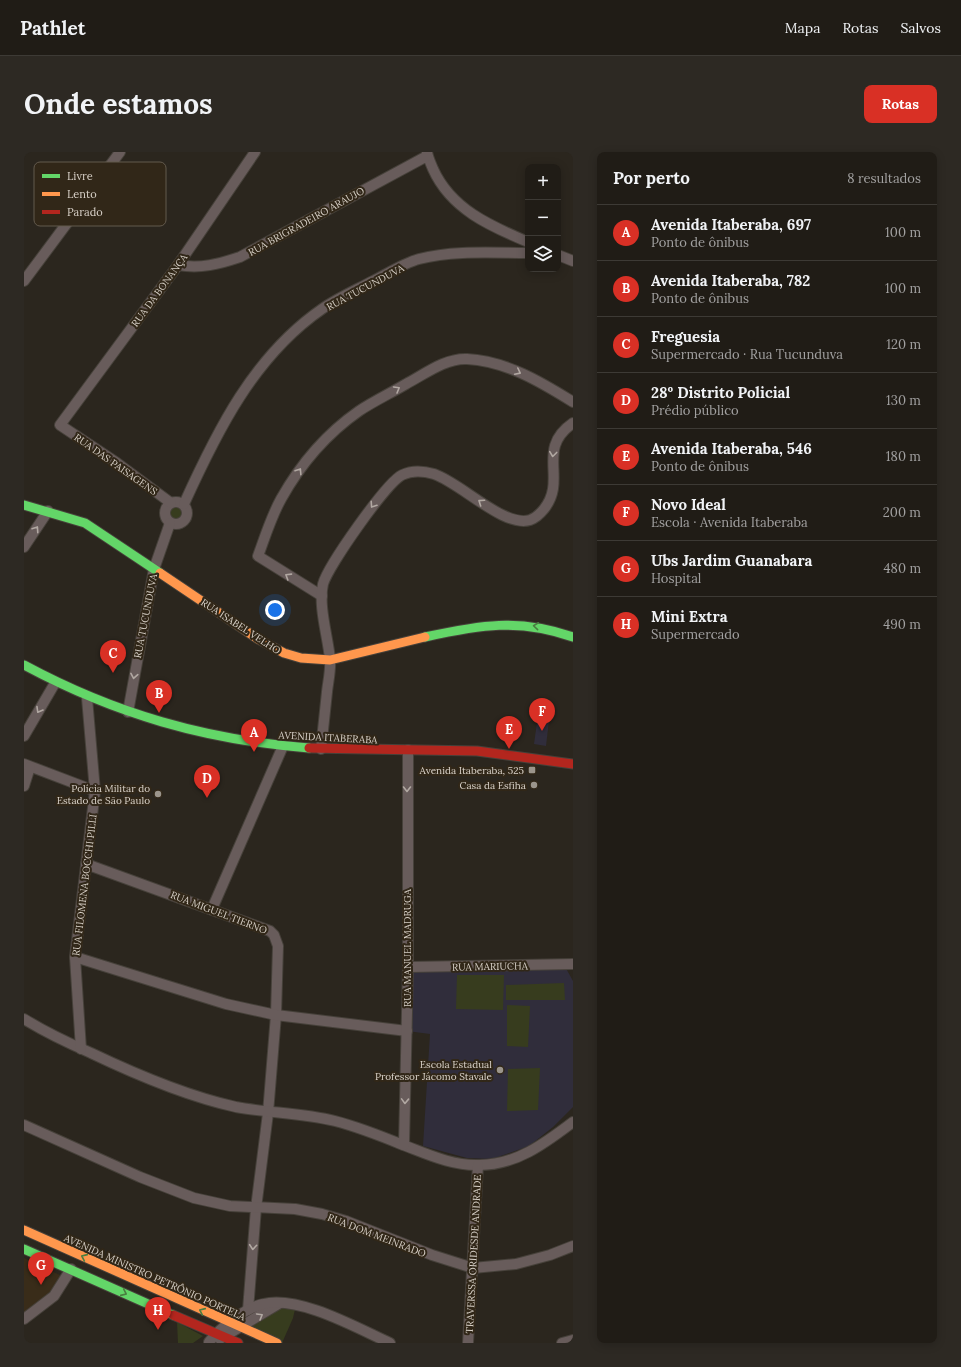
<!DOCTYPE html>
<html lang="pt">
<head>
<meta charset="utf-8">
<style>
	:root { --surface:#201c16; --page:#2d2923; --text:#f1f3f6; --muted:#a2a1a1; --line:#3d3a35; --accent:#d93025 }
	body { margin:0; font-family:Lora,serif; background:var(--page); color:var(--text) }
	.controls { position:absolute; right:12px; top:12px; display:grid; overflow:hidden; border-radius:8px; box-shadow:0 2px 10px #0003 }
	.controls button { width:36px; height:36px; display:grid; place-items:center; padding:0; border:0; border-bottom:1px solid var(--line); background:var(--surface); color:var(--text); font:20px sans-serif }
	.you { position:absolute; left:251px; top:458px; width:14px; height:14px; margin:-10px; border:3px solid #fff; border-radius:50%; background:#1a73e8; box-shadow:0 0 0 6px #1a73e833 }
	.badge { display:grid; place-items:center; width:26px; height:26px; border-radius:50%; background:var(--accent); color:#fff; font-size:13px; font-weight:700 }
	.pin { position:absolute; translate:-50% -33px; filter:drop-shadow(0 1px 2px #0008) }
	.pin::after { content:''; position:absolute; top:21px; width:14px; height:12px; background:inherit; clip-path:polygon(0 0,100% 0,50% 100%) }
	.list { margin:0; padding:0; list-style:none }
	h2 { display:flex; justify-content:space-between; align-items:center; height:52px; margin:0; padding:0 16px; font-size:17px }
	h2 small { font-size:13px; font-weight:400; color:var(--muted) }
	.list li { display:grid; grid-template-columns:26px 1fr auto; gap:12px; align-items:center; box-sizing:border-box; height:56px; padding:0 16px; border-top:1px solid var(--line) }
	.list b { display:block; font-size:15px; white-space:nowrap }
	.list p { margin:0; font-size:13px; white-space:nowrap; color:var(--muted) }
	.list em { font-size:13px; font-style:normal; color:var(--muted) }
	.icon { flex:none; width:22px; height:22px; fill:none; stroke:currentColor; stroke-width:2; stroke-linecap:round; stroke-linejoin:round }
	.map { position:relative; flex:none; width:549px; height:1191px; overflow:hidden; border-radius:8px }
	header { display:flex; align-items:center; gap:24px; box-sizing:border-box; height:56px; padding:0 20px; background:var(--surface); border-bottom:1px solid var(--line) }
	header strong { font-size:19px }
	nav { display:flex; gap:22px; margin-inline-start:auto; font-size:14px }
	.intro { display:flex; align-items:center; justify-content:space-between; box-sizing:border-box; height:96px; padding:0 24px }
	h1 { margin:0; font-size:28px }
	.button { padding:10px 18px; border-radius:8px; background:var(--accent); color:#fff; font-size:14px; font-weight:700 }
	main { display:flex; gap:24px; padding:0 24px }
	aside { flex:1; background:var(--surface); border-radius:8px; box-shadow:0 2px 10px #0003 }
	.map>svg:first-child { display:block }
</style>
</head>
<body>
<header>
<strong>Pathlet</strong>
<nav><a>Mapa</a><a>Rotas</a><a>Salvos</a></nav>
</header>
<div class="intro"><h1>Onde estamos</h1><a class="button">Rotas</a></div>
<main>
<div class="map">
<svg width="549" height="1191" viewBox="0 0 549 1191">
	<rect width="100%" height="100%" fill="#2b261e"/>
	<!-- built -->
	<polygon fill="#392c19" points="0,1106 38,1124 28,1142 0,1165"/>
	<!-- education -->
	<g fill="#302d3b">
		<polygon points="516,549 527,551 522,594 510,592"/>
		<polygon points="539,811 549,829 549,955 529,975 505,994 468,1007 443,1006 399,994 406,882 383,879 381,819"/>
	</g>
	<!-- green -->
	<g fill="#373c1e">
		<circle cx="150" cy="361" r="8"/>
		<polygon points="433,823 480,823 479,858 432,857"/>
		<polygon points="540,831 541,848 482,848 482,833"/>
		<polygon points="483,853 506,854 504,895 483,894"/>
		<polygon points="516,916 514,958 483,959 484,917"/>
		<polygon points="272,1153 269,1166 258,1191 215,1175 244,1157"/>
		<polygon points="153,1170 179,1184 169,1191 154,1191"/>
	</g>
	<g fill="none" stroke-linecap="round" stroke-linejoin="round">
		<defs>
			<g id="street">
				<path d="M403 0C404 6 407 12 409 17 427 57 466 74 504 90"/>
				<polyline points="534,103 549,109"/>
				<path d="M154 113C177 117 195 112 216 105L403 4"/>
				<polyline points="0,129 96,0"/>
				<circle cx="152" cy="361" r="11"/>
				<polyline points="147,351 93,311 36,273 154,113 231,0"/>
				<path d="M160 352C193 279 230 204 298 157 314 146 332 138 349 129 363 122 380 111 395 107 430 98 469 101 504 101"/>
				<polyline points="0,395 24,359"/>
				<path d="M298 444 234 404C241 385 247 365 257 347 276 313 302 282 335 259 350 249 367 241 382 232 401 222 421 206 443 207 482 209 517 230 549 250"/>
				<polyline points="104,560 130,417 146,371"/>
				<polyline points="0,584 31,531"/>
				<path d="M297 597C299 578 301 559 303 540 304 530 307 518 306 507 304 485 294 454 299 432 304 414 362 331 378 323 388 318 400 319 410 322 437 331 480 376 506 368 512 366 516 362 520 357 544 327 511 297 549 271"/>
				<polyline points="0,612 71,639"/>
				<polyline points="0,634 6,615"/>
				<polyline points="62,712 246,779 250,783 254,794 252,863 244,961 232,1056 224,1158"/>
				<polyline points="188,757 259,594"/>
				<polyline points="51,805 202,852 252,863 383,879"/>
				<polyline points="384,815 549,812"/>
				<path d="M0 867C21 880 44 891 67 901 113 923 162 944 212 955 244 961 278 961 311 969 334 975 357 984 379 993 403 1002 428 1014 455 1013 492 1013 520 992 549 970"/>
				<polyline points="57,897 51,805 71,639 63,546"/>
				<polyline points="0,973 116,1025 170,1046 206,1054 271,1057 298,1062 322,1069 408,1103 449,1116 492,1112 526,1103 549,1094"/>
				<polyline points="380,993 384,815 384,598"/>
				<polyline points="0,1167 30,1144 47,1117"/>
				<polyline points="196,1187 256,1151"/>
				<path d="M185 1190C196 1176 221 1156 239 1152 275 1143 333 1176 366 1191"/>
				<polyline points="444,1191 454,1013"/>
				<polyline points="538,1191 549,1188"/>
			</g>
			<g id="fast">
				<polyline points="0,353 61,371 136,421"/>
				<path d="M401 485C456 473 494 466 549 485"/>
				<path d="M0 513C91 562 182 588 285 596"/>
				<polyline points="0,1097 149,1163"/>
			</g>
			<g id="slow">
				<polyline points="136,421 234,487 260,501 277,506 306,508 401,485"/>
				<polyline points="0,1078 253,1191"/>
			</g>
			<g id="jam">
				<polyline points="285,596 453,599 549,612"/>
				<polyline points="149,1163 214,1191"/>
			</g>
		</defs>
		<!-- street casing -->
		<use href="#street" stroke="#46413a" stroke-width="12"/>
		<!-- fast casing -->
		<use href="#fast" stroke="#46413a" stroke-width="11"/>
		<!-- slow casing -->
		<use href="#slow" stroke="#46413a" stroke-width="11"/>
		<!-- jam casing -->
		<use href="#jam" stroke="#46413a" stroke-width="11"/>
		<!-- street -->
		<use href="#street" stroke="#685c5b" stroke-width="10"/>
		<!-- fast -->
		<use href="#fast" stroke="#63d668" stroke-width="9"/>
		<!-- slow -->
		<use href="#slow" stroke="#ff974d" stroke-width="9"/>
		<!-- jam -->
		<use href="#jam" stroke="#b3261e" stroke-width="9"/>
	</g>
	<!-- one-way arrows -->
	<defs><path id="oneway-chevron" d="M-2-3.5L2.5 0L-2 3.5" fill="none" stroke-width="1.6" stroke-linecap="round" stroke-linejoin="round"/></defs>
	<g stroke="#b1a8a2">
		<use href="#oneway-chevron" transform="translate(494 220) rotate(27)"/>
		<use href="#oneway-chevron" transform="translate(373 237) rotate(-30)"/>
		<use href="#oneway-chevron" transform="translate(529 302) rotate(97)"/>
		<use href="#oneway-chevron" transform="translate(275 319) rotate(-57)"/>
		<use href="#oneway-chevron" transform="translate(457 350) rotate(-146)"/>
		<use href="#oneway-chevron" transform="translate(349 353) rotate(124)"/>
		<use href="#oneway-chevron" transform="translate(12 377) rotate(-56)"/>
		<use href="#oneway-chevron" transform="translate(264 424) rotate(-148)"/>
		<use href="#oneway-chevron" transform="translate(110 524) rotate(100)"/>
		<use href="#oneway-chevron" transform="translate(15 558) rotate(120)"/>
		<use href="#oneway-chevron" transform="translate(383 637) rotate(90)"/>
		<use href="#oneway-chevron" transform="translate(381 949) rotate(92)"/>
		<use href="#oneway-chevron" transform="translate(229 1095) rotate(95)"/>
		<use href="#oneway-chevron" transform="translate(236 1164) rotate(-30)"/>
	</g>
	<g stroke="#4a7e40">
		<use href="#oneway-chevron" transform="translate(512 474) rotate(-174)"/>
		<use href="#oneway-chevron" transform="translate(60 1105) rotate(-156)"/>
		<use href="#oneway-chevron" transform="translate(100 1141) rotate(24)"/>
		<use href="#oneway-chevron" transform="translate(178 1159) rotate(-156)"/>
	</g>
	<!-- markers -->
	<g fill="#9b958c" stroke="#312718" stroke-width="1.5">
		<rect x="504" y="614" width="8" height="8" rx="2"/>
		<circle cx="510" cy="633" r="4"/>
		<circle cx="134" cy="642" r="4"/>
		<circle cx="476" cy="918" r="4"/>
	</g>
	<g text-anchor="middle" stroke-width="4" stroke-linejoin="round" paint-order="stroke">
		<!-- street labels -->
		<g font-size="10" fill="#d8d1c8" stroke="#312718">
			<text transform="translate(282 69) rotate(-29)" y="4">RUA BRIGRADEIRO ARAUJO</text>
			<text transform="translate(341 135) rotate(-28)" y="4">RUA TUCUNDUVA</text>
			<text transform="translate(135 138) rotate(-54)" y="4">RUA DA BONANÇA</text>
			<text transform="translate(92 312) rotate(35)" y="4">RUA DAS PAISAGENS</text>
			<text transform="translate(121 464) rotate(-79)" y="4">RUA TUCUNDUVA</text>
			<text transform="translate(217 474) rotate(33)" y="4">RUA ISABEL VELHO</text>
			<text transform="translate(304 585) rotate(3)" y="4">AVENIDA ITABERABA</text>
			<text transform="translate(60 733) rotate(-83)" y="4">RUA FILOMENA BOCCHI PILLI</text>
			<text transform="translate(195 760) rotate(21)" y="4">RUA MIGUEL TIERNO</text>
			<text transform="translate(383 796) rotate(-90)" y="4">RUA MANUEL MADRUGA</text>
			<text transform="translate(466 814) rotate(-1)" y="4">RUA MARIUCHA</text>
			<text transform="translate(353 1083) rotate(21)" y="4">RUA DOM MEINRADO</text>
			<text transform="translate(449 1102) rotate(-87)" y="4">TRAVERSSA ORIDESDE ANDRADE</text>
			<text transform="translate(131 1125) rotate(24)" y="4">AVENIDA MINISTRO PETRÔNIO PORTELA</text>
		</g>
		<!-- poi labels -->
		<g font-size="10" fill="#d8d1c8" stroke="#312718" text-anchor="end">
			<text x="500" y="622">Avenida Itaberaba, 525</text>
			<text x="502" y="637">Casa da Esfiha</text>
			<text x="126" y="640">Polícia Militar do<tspan x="126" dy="12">Estado de São Paulo</tspan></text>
			<text x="468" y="916">Escola Estadual<tspan x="468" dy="12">Professor Jácomo Stavale</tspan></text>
		</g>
	</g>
	<!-- legend -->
	<rect x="10" y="10" width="132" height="64" rx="6" fill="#312718" stroke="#635a4d" stroke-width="1"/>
	<rect x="18" y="22" width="18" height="4" fill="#63d668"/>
	<rect x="18" y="40" width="18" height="4" fill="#ff974d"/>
	<rect x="18" y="58" width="18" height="4" fill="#b3261e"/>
	<g font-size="11" fill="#d8d1c8">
		<text x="43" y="28">Livre</text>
		<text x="43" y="46">Lento</text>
		<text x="43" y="64">Parado</text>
	</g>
</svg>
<div class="controls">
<button>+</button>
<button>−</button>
<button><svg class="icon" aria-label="layers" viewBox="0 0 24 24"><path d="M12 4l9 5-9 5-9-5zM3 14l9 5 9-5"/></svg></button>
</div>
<div class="you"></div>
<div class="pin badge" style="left:230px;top:600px">A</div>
<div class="pin badge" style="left:135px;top:561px">B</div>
<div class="pin badge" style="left:89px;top:521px">C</div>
<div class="pin badge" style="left:183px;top:646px">D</div>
<div class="pin badge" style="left:485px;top:597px">E</div>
<div class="pin badge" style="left:518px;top:579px">F</div>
<div class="pin badge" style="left:17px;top:1133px">G</div>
<div class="pin badge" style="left:134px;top:1178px">H</div>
</div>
<aside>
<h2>Por perto<small>8 resultados</small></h2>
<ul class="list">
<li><span class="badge">A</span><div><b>Avenida Itaberaba, 697</b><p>Ponto de ônibus</p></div><em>100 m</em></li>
<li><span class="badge">B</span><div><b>Avenida Itaberaba, 782</b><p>Ponto de ônibus</p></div><em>100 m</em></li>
<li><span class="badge">C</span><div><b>Freguesia</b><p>Supermercado · Rua Tucunduva</p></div><em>120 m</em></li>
<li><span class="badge">D</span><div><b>28º Distrito Policial</b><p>Prédio público</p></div><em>130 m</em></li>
<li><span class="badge">E</span><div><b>Avenida Itaberaba, 546</b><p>Ponto de ônibus</p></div><em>180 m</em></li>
<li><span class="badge">F</span><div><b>Novo Ideal</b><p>Escola · Avenida Itaberaba</p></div><em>200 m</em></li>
<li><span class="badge">G</span><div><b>Ubs Jardim Guanabara</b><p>Hospital</p></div><em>480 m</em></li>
<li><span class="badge">H</span><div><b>Mini Extra</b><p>Supermercado</p></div><em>490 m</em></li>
</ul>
</aside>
</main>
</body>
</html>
